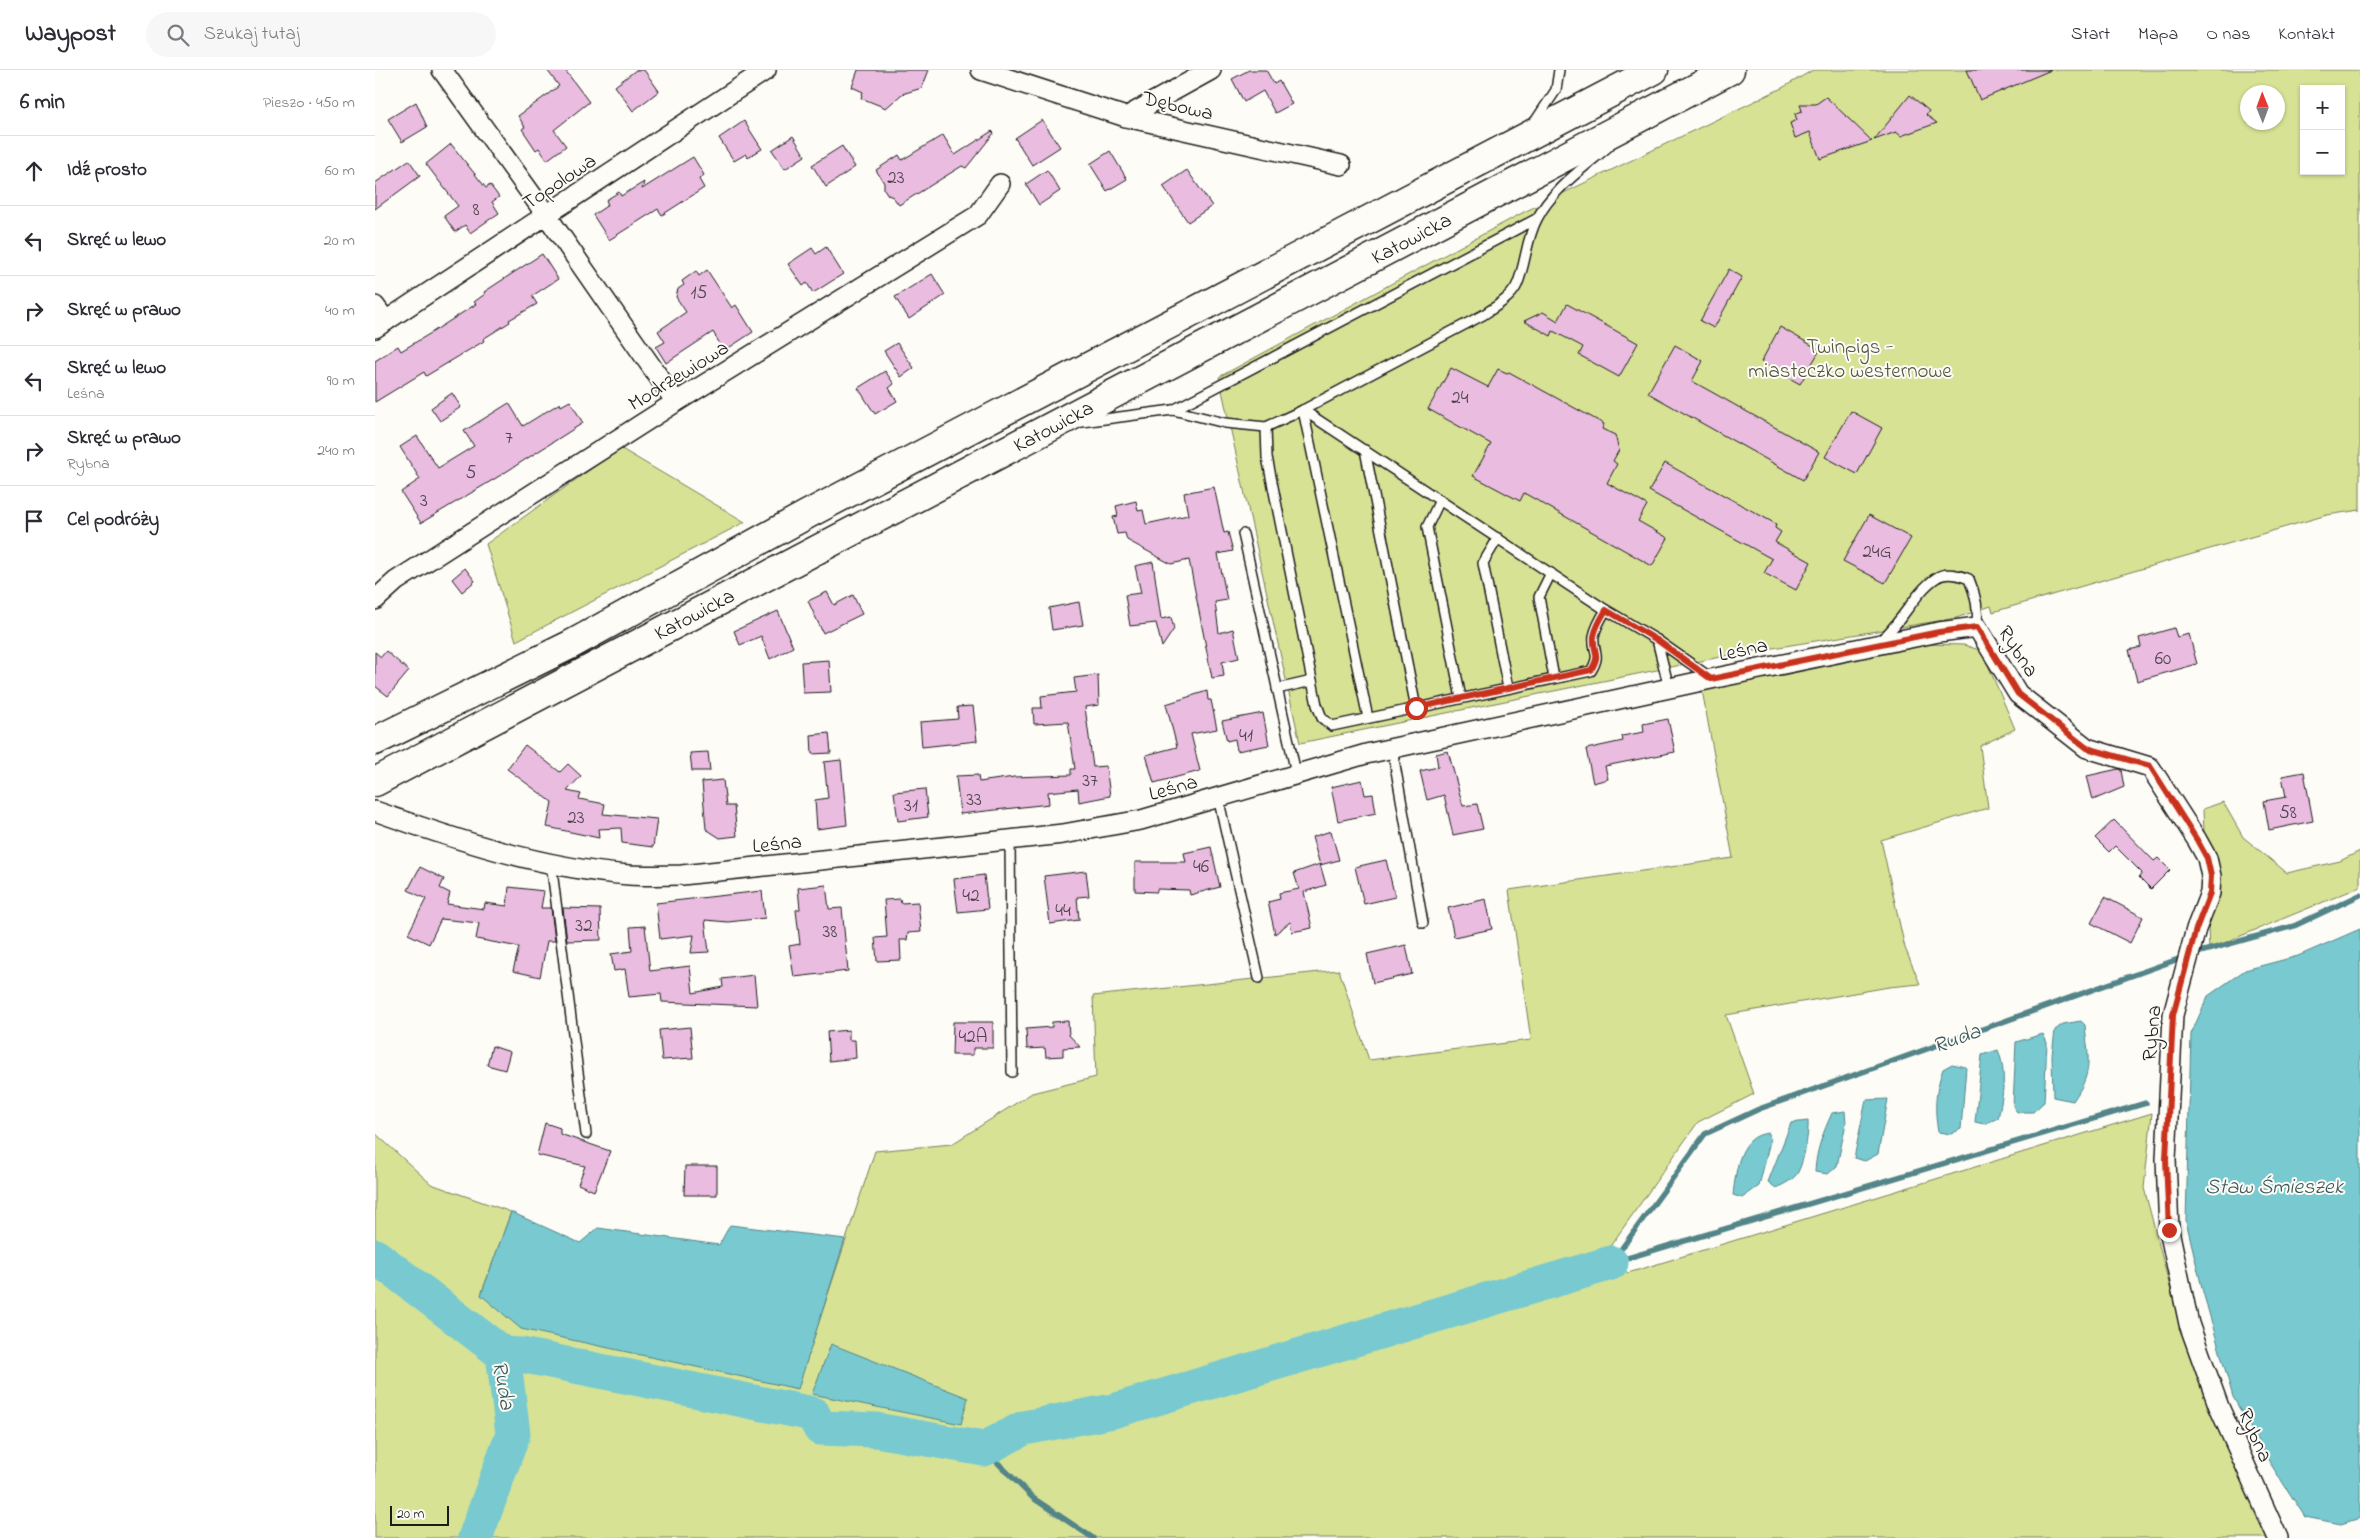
<!DOCTYPE html>
<html lang="pl">
<head>
<meta charset="utf-8">
<style>
	:root { --surface:#fff; --page:#f7f7f7; --text:#2b2b33; --muted:#7c7c81; --line:#e1e1e2 }
	body { margin:0; font-family:"Indie Flower",sans-serif; background:var(--page); color:var(--text) }
	.controls { position:absolute; right:15px; top:15px; display:grid; overflow:hidden; border-radius:0px; box-shadow:0 1px 4px #0004 }
	.controls button { width:45px; height:45px; display:grid; place-items:center; padding:0; border:0; border-bottom:1px solid var(--line); background:var(--surface); color:var(--text); font:25px sans-serif }
	.compass { position:absolute; left:1865px; top:15px; width:45px; height:45px; border-radius:50%; background:var(--surface); box-shadow:0 1px 4px #0004; rotate:359deg }
	.scale { position:absolute; left:15px; bottom:12px; width:59px; box-sizing:border-box; padding-left:5px; border:2px solid #1c1c1c; border-top:0; font-size:14px; line-height:18px; white-space:nowrap; color:#1c1c1c; -webkit-text-stroke:4px #fdfcf7; paint-order:stroke }
	.stop { position:absolute; width:15px; height:15px; margin:-11px; border:4px solid #c8321e; border-radius:50%; background:#fff }
	.stop.end { background:#c8321e; border-color:#fff; box-shadow:0 1px 5px #0008 }
	.list { margin:0; padding:0; list-style:none }
	h2 { display:flex; justify-content:space-between; align-items:center; height:65px; margin:0; padding:0 20px; font-size:21px }
	h2 small { font-size:16px; font-weight:400; color:var(--muted) }
	.list li { display:grid; grid-template-columns:32px 1fr auto; gap:15px; align-items:center; box-sizing:border-box; height:70px; padding:0 20px; border-top:1px solid var(--line) }
	.list b { display:block; font-size:19px; white-space:nowrap }
	.list p { margin:0; font-size:16px; white-space:nowrap; color:var(--muted) }
	.list em { font-size:16px; font-style:normal; color:var(--muted) }
	.icon { flex:none; width:28px; height:28px; fill:none; stroke:currentColor; stroke-width:2; stroke-linecap:round; stroke-linejoin:round }
	.map { position:relative; flex:none; width:1985px; height:1468px; overflow:hidden }
	header { display:flex; align-items:center; gap:30px; box-sizing:border-box; height:70px; padding:0 25px; background:var(--surface); border-bottom:1px solid var(--line) }
	header strong { font-size:24px }
	nav { display:flex; gap:28px; margin-inline-start:auto; font-size:18px }
	.search { width:350px; height:45px; background:var(--page); display:flex; align-items:center; gap:12px; box-sizing:border-box; padding:0 18px; border-radius:28px; color:var(--muted); font-size:19px }
	main { display:flex }
	aside { flex:1; background:var(--surface) }
	.map>svg:first-child { display:block }
</style>
</head>
<body>
<header>
<strong>Waypost</strong>
<div class="search"><svg class="icon" aria-label="search" viewBox="0 0 24 24"><circle cx="10" cy="10" r="6"/><path d="M15 15l6 6"/></svg>Szukaj tutaj</div>
<nav><a>Start</a><a>Mapa</a><a>O nas</a><a>Kontakt</a></nav>
</header>
<main>
<aside>
<h2>6 min<small>Pieszo · 450 m</small></h2>
<ul class="list">
<li><svg class="icon" aria-label="ahead" viewBox="0 0 24 24"><path d="M12 20V5M6 11l6-6 6 6"/></svg><div><b>Idź prosto</b></div><em>60 m</em></li>
<li><svg class="icon" aria-label="left" viewBox="0 0 24 24"><path d="M17 20v-9H6M10 6l-5 5 5 5"/></svg><div><b>Skręć w lewo</b></div><em>20 m</em></li>
<li><svg class="icon" aria-label="right" viewBox="0 0 24 24"><path d="M7 20v-9h11M14 6l5 5-5 5"/></svg><div><b>Skręć w prawo</b></div><em>40 m</em></li>
<li><svg class="icon" aria-label="left" viewBox="0 0 24 24"><path d="M17 20v-9H6M10 6l-5 5 5 5"/></svg><div><b>Skręć w lewo</b><p>Leśna</p></div><em>90 m</em></li>
<li><svg class="icon" aria-label="right" viewBox="0 0 24 24"><path d="M7 20v-9h11M14 6l5 5-5 5"/></svg><div><b>Skręć w prawo</b><p>Rybna</p></div><em>240 m</em></li>
<li><svg class="icon" aria-label="arrive" viewBox="0 0 24 24"><path d="M6 21V4h12l-3 4 3 4H6"/></svg><div><b>Cel podróży</b></div></li>
</ul>
</aside>
<div class="map">
<svg width="1985" height="1468" viewBox="0 0 1985 1468">
	<rect width="100%" height="100%" fill="#fdfcf7"/>
	<filter id="ink" filterUnits="userSpaceOnUse"><feTurbulence type="fractalNoise" baseFrequency=".02" numOctaves="2"/><feDisplacementMap in="SourceGraphic" scale="10" xChannelSelector="R" yChannelSelector="G"/><feConvolveMatrix kernelMatrix="1 2 1 2 8 2 1 2 1" color-interpolation-filters="sRGB"/></filter>
	<g filter="url(#ink)">
		<!-- green -->
		<g fill="#d7e295" stroke="#7a7f58" fill-rule="evenodd">
			<path d="M1438 0H1985V440L1952 445 1618 542 1616 536 1581 548 1355 585 925 673 844 307 1149 142 1407 18ZM1929 19H1966V101H1929ZM1872 22H1902V52H1872Z"/>
			<polygon points="245,378 370,452 141,571 111,474"/>
			<polygon points="1549,574 1589,575 1607,581 1640,659 1605,676 1613,738 1506,770 1530,878 1545,914 1514,917 1351,945 1379,1024 1323,1052 1229,1185 1253,1203 1777,1043 1769,1118 1802,1244 1895,1468 0,1468 0,1063 56,1114 136,1142 106,1225 422,1319 500,1081 577,1074 657,1023 721,1007 718,926 964,900 994,990 1156,970 1134,820 1358,788 1327,620"/>
			<polygon points="1848,732 1868,767 1912,803 1965,791 1985,781 1985,817 1834,879 1828,739"/>
		</g>
		<!-- water -->
		<g fill="#78cad0" stroke="#538488">
			<polygon points="1985,859 1985,1448 1966,1454 1930,1447 1895,1393 1858,1327 1828,1222 1811,1151 1816,964 1833,926 1870,900 1923,886"/>
			<path d="M1706 951 1710 955C1713 989 1719 1001 1698 1031L1678 1027 1677 985 1680 960 1688 954Z"/>
			<polygon points="1668,964 1672,973 1669,1032 1658,1042 1642,1042 1638,1036 1641,972"/>
			<path d="M1623 980C1632 1002 1628 1026 1623 1048L1609 1054 1600 1052 1607 985Z"/>
			<path d="M1577 994 1591 997 1586 1059 1576 1064 1563 1062C1559 1039 1560 1021 1568 999Z"/>
			<polygon points="1513,1029 1503,1084 1490,1091 1479,1088 1491,1030"/>
			<path d="M1470 1041 1471 1053 1462 1096 1453 1104 1440 1102C1441 1080 1448 1063 1457 1043Z"/>
			<path d="M1433 1051C1434 1063 1429 1091 1423 1102 1419 1110 1409 1114 1401 1118L1393 1112 1416 1053Z"/>
			<path d="M1394 1063 1395 1071 1384 1116 1367 1128 1358 1125C1361 1100 1364 1065 1394 1063Z"/>
			<polygon points="136,1142 205,1173 223,1158 344,1175 355,1155 470,1169 423,1319 146,1259 106,1225"/>
			<polygon points="456,1274 593,1328 586,1354 437,1324"/>
		</g>
		<g fill="none" stroke-linecap="round" stroke-linejoin="round">
			<!-- stream -->
			<g stroke="#538488" stroke-width="5.5">
				<polyline points="1818,884 1919,856 1985,825"/>
				<polyline points="1236,1193 1330,1064 1384,1039 1809,887"/>
				<polyline points="1236,1193 1771,1033"/>
				<polyline points="609,1379 658,1428 718,1468"/>
			</g>
			<!-- river -->
			<g stroke="#78cad0" stroke-width="35">
				<polyline points="0,1186 128,1284 138,1364 100,1468"/>
				<polyline points="128,1284 146,1285 438,1344 445,1358 501,1360 609,1379 649,1358 738,1341 1236,1193"/>
			</g>
		</g>
		<!-- building -->
		<g fill="#e9bce0" stroke="#1c1c1c">
			<polygon points="172,0 190,0 214,32 179,60 191,76 172,90 164,78 161,80 147,59 150,57 143,46 184,16"/>
			<polygon points="261,0 269,0 284,21 258,41 240,16"/>
			<polygon points="483,0 554,0 547,18 527,24 511,38 486,28 488,22 477,17"/>
			<polygon points="874,0 891,0 899,14 904,11 917,34 900,43 888,21 869,32 857,9"/>
			<polygon points="1592,0 1676,0 1605,30"/>
			<polygon points="1535,25 1554,41 1551,45 1562,53 1526,66 1521,62 1499,70"/>
			<polygon points="1451,27 1497,71 1445,89 1435,62 1420,68 1415,53 1422,50 1420,44 1427,41 1425,34 1441,34"/>
			<polygon points="41,32 52,57 27,72 13,49"/>
			<polygon points="667,50 685,77 657,95 640,68"/>
			<polygon points="369,51 387,79 373,87 371,84 359,91 344,68"/>
			<polygon points="617,61 619,63 591,98 587,96 524,135 518,127 513,125 509,119 509,113 501,100 524,85 527,90 568,65 580,85"/>
			<polygon points="418,66 430,86 410,99 397,80"/>
			<polygon points="76,74 111,118 115,115 124,127 117,132 124,143 95,163 90,155 80,162 69,146 83,136 51,94"/>
			<polygon points="467,76 480,97 451,117 437,95"/>
			<polygon points="735,81 752,109 732,121 715,94"/>
			<polygon points="318,87 329,105 324,109 329,118 287,145 283,139 234,170 218,145 233,135 231,130 244,122 246,126 269,112 267,119"/>
			<polygon points="34,90 45,106 0,139 0,113"/>
			<polygon points="672,100 685,121 664,135 651,114"/>
			<polygon points="812,100 837,136 813,152 788,116"/>
			<polygon points="451,177 468,204 438,223 432,213 428,216 413,194 437,178 441,184"/>
			<polygon points="167,184 183,209 157,226 162,234 134,250 135,252 108,269 109,271 51,306 49,302 0,332 0,291 23,276 26,281 56,263 101,234 99,232 110,224 109,222"/>
			<polygon points="1354,199 1367,207 1339,258 1325,251"/>
			<polygon points="332,200 357,238 361,235 378,262 349,281 338,262 291,293 281,277 290,272 283,261 311,242 301,227 303,219 309,215 307,211 321,201 324,206"/>
			<polygon points="557,204 570,225 534,249 520,227"/>
			<polygon points="1192,234 1263,273 1244,307 1204,285 1208,277 1178,261 1176,266 1149,251 1168,242 1183,251"/>
			<polygon points="1405,257 1445,280 1425,314 1386,292"/>
			<polygon points="522,273 539,298 526,307 509,281"/>
			<polygon points="1300,275 1328,291 1317,311 1444,382 1428,410 1273,323"/>
			<polygon points="1076,298 1113,317 1123,299 1132,303 1134,302 1229,354 1227,359 1240,365 1244,380 1238,391 1242,394 1232,413 1272,435 1263,451 1293,468 1277,496 1149,423 1145,431 1098,406 1116,374 1053,339"/>
			<polygon points="510,301 519,314 514,318 522,331 500,344 483,318"/>
			<polygon points="77,323 86,337 65,351 56,338"/>
			<polygon points="195,331 208,353 126,405 46,453 26,422 45,409 25,377 42,366 63,398 99,376 89,361 134,333 148,356 185,333 186,336"/>
			<polygon points="1476,341 1507,358 1482,404 1450,387"/>
			<polygon points="1290,393 1401,454 1400,458 1406,462 1400,472 1436,492 1421,520 1389,503 1397,489 1274,421"/>
			<polygon points="839,417 849,463 853,462 858,481 843,484 852,530 840,532 844,563 858,559 864,588 847,592 849,606 837,608 814,490 796,494 752,470 750,463 742,464 738,447 743,446 741,436 761,431 763,441 768,440 771,454 813,445 809,423"/>
			<polygon points="1494,445 1536,468 1510,513 1468,491"/>
			<polygon points="778,492 786,549 796,547 799,559 787,577 781,553 755,556 750,525 766,523 760,496"/>
			<polygon points="90,498 100,511 87,522 77,509"/>
			<polygon points="452,522 459,535 478,525 487,544 448,563 433,531"/>
			<polygon points="704,532 708,555 677,560 674,538"/>
			<polygon points="403,541 418,577 395,589 386,566 365,575 359,561"/>
			<polygon points="1799,558 1802,567 1814,564 1822,594 1762,611 1754,580 1766,577 1764,568"/>
			<polygon points="11,581 34,601 13,626 0,616 0,582 6,587"/>
			<polygon points="454,590 456,622 428,623 426,592"/>
			<polygon points="723,605 724,635 710,637 718,697 731,696 735,726 704,732 703,719 673,722 674,734 585,744 581,706 603,705 604,712 639,707 696,705 696,699 700,699 693,652 659,654 658,638 667,638 666,626 701,622 699,608"/>
			<polygon points="832,621 833,630 836,630 842,659 816,664 825,701 779,713 771,685 802,677 791,634"/>
			<polygon points="598,636 602,671 547,677 545,652 583,649 582,637"/>
			<polygon points="888,643 894,675 862,681 860,669 852,671 847,651"/>
			<polygon points="1293,649 1300,682 1230,696 1233,709 1218,713 1211,679 1248,671 1247,666 1269,662 1268,654"/>
			<polygon points="454,663 456,683 437,684 436,665"/>
			<polygon points="150,675 185,702 193,694 206,706 192,721 206,724 204,729 230,734 228,744 282,749 278,777 247,773 246,758 223,759 224,768 172,757 177,732 132,699"/>
			<polygon points="1073,681 1088,736 1102,734 1108,759 1078,765 1069,725 1052,730 1045,701 1063,697 1061,684"/>
			<polygon points="333,682 335,701 317,701 315,683"/>
			<polygon points="466,690 472,755 442,759 440,730 453,728 449,692"/>
			<polygon points="1743,699 1746,700 1749,717 1718,730 1712,706"/>
			<polygon points="1929,702 1938,751 1894,760 1889,731 1911,727 1907,706"/>
			<polygon points="348,710 351,736 359,736 362,766 345,768 331,759 327,712"/>
			<polygon points="987,710 990,725 998,724 1001,743 963,751 956,717"/>
			<polygon points="550,719 553,747 523,751 519,722"/>
			<polygon points="1739,750 1779,791 1783,788 1795,800 1776,819 1764,807 1767,803 1740,776 1734,782 1720,768"/>
			<polygon points="956,761 964,790 945,795 937,767"/>
			<polygon points="836,777 845,817 815,825 814,820 782,819 782,822 760,821 760,792 811,792 809,783"/>
			<polygon points="1011,790 1020,827 989,834 980,797"/>
			<polygon points="945,794 951,815 929,822 937,858 917,862 915,852 900,864 893,832 905,829 904,823 924,819 919,803"/>
			<polygon points="45,797 69,809 65,818 75,823 72,834 109,839 110,833 132,836 134,817 169,821 166,838 176,838 180,871 172,871 165,907 138,901 144,877 101,869 104,853 66,849 54,874 33,864 51,829 33,820"/>
			<polygon points="711,801 714,826 702,827 704,850 675,854 669,806"/>
			<polygon points="609,805 613,839 583,842 579,809"/>
			<polygon points="451,815 454,839 467,838 473,901 419,907 414,876 425,874 421,840 425,839 423,818"/>
			<polygon points="387,821 390,848 353,852 330,850 334,882 316,883 319,865 285,869 281,833"/>
			<polygon points="1730,827 1768,847 1755,873 1716,853"/>
			<polygon points="525,829 526,833 543,832 546,862 533,863 532,870 525,870 526,890 502,891 500,868 512,867 509,830"/>
			<polygon points="1111,829 1117,859 1079,867 1073,838"/>
			<polygon points="188,838 225,839 226,870 192,871"/>
			<polygon points="270,856 275,901 315,896 318,923 348,917 347,909 379,905 382,936 287,932 286,924 254,927 250,899 239,901 236,884 257,881 255,857"/>
			<polygon points="1031,875 1037,904 998,913 992,884"/>
			<polygon points="693,951 694,965 705,977 688,978 688,986 671,987 670,978 652,979 651,959 677,957 677,952"/>
			<polygon points="578,952 618,952 618,978 598,978 598,985 577,985"/>
			<polygon points="315,957 318,988 287,990 284,960"/>
			<polygon points="474,960 474,970 480,970 481,988 454,991 452,962"/>
			<polygon points="117,976 135,982 130,1000 112,995"/>
			<polygon points="170,1053 185,1058 185,1064 235,1081 219,1121 203,1114 210,1096 162,1085"/>
			<polygon points="310,1096 342,1096 342,1125 309,1125"/>
		</g>
		<g fill="none" stroke-linecap="round" stroke-linejoin="round">
			<defs>
				<g id="lane">
					<polyline points="1159,53 1181,20 1184,0"/>
					<polyline points="798,340 1161,149"/>
					<polyline points="928,340 1231,540 1282,570 1336,608"/>
					<polyline points="928,340 993,648"/>
					<path d="M707 352 798 340 850 353 891 357 928 340 1108 245C1120 237 1136 228 1142 215 1151 194 1151 169 1162 149 1177 119 1210 97 1234 76"/>
					<path d="M891 357 892 387 942 635 947 648 957 656 1216 601C1227 583 1217 582 1219 566 1221 556 1226 548 1231 540"/>
					<polyline points="990,380 1041,638"/>
					<polyline points="1065,430 1052,457 1086,628"/>
					<polyline points="868,464 921,703"/>
					<polyline points="1123,468 1108,493 1133,618"/>
					<polyline points="1176,503 1164,527 1179,608"/>
					<path d="M1507 569C1526 553 1541 521 1561 508 1571 501 1584 505 1594 509 1601 525 1604 539 1602 557"/>
					<polyline points="1282,570 1294,618"/>
					<polyline points="902,619 937,611"/>
					<polyline points="1017,678 1048,853"/>
					<polyline points="843,727 884,908"/>
					<polyline points="635,770 637,1002"/>
					<polyline points="176,793 211,1064"/>
				</g>
				<g id="street">
					<polyline points="67,0 172,146 301,332"/>
					<polyline points="606,0 751,47 966,95"/>
					<polyline points="751,47 836,0"/>
					<polyline points="0,236 11,251"/>
					<polyline points="0,258 391,0"/>
					<polyline points="0,530 21,511 301,332 603,145 625,114"/>
					<path d="M0 741C82 770 166 798 254 805 272 806 290 805 307 805L688 764 766 750 991 684 1336 609 1564 562 1602 557 1643 624 1712 678 1775 697 1822 770 1832 788 1836 806 1835 823 1821 859 1798 945 1791 1089 1794 1160 1814 1254 1844 1337 1903 1468"/>
				</g>
				<g id="primary">
					<polyline points="0,671 195,575 433,444 1279,0"/>
					<polyline points="0,712 1355,0"/>
				</g>
			</defs>
			<!-- lane casing -->
			<use href="#lane" stroke="#1c1c1c" stroke-width="12"/>
			<!-- street casing -->
			<use href="#street" stroke="#1c1c1c" stroke-width="22"/>
			<!-- primary casing -->
			<use href="#primary" stroke="#1c1c1c" stroke-width="31"/>
			<!-- lane -->
			<use href="#lane" stroke="#fdfcf7" stroke-width="9"/>
			<!-- street -->
			<use href="#street" stroke="#fdfcf7" stroke-width="19"/>
			<!-- primary -->
			<use href="#primary" stroke="#fdfcf7" stroke-width="28"/>
		</g>
	</g>
	<g fill="none" stroke-linecap="round" stroke-linejoin="round" filter="url(#ink)">
		<!-- route -->
		<path stroke="#c8321e" stroke-width="6" d="M1041 638 1216 600C1227 583 1217 582 1219 566 1221 556 1226 548 1231 540L1282 570 1336 609 1564 562 1602 557 1643 624 1712 678 1775 696 1822 770 1832 788 1836 806 1835 823 1821 859 1798 945 1791 1089 1794 1160"/>
	</g>
	<g text-anchor="middle" stroke-width="4" stroke-linejoin="round" paint-order="stroke">
		<!-- number labels -->
		<g font-size="19" fill="#4f444d">
			<text x="521" y="113">23</text>
			<text x="101" y="145">8</text>
			<text x="324" y="228">15</text>
			<text x="1085" y="333">24</text>
			<text x="134" y="373">7</text>
			<text x="96" y="408">5</text>
			<text x="49" y="436">3</text>
			<text x="1502" y="487">24G</text>
			<text x="1788" y="594">60</text>
			<text x="871" y="671">41</text>
			<text x="715" y="716">37</text>
			<text x="599" y="735">33</text>
			<text x="536" y="741">31</text>
			<text x="1913" y="748">58</text>
			<text x="201" y="753">23</text>
			<text x="826" y="802">46</text>
			<text x="596" y="831">42</text>
			<text x="688" y="846">44</text>
			<text x="209" y="861">32</text>
			<text x="455" y="867">38</text>
			<text x="598" y="972">42A</text>
		</g>
		<!-- street labels -->
		<g font-size="21" fill="#1c1c1c" stroke="#fdfcf7">
			<text transform="translate(803 35) rotate(13)" y="7">Dębowa</text>
			<text transform="translate(184 111) rotate(-34)" y="7">Topolowa</text>
			<text transform="translate(1036 168) rotate(-28)" y="7">Katowicka</text>
			<text transform="translate(303 305) rotate(-32)" y="7">Modrzewiowa</text>
			<text transform="translate(678 356) rotate(-28)" y="7">Katowicka</text>
			<text transform="translate(319 544) rotate(-28)" y="7">Katowicka</text>
			<text transform="translate(1368 579) rotate(-12)" y="7">Leśna</text>
			<text transform="translate(1644 581) rotate(57)" y="7">Rybna</text>
			<text transform="translate(798 717) rotate(-16)" y="7">Leśna</text>
			<text transform="translate(402 773) rotate(-6)" y="7">Leśna</text>
			<text transform="translate(1776 963) rotate(-85)" y="7">Rybna</text>
			<text transform="translate(1881 1365) rotate(66)" y="7">Rybna</text>
		</g>
		<!-- park labels -->
		<g font-size="21" fill="#545740" stroke="#fdfcf7">
			<text x="1475" y="283">Twinpigs -<tspan x="1475" dy="24">miasteczko westernowe</tspan></text>
		</g>
		<!-- water labels -->
		<g font-size="22" font-style="italic" fill="#3c595b" stroke="#fdfcf7">
			<text transform="translate(1581 967) rotate(-20)" y="8">Ruda</text>
			<text x="1899" y="1123">Staw Śmieszek</text>
			<text transform="translate(130 1315) rotate(80)" y="8">Ruda</text>
		</g>
	</g>
</svg>
<div class="controls">
<button>+</button>
<button>−</button>
</div>
<svg class="compass" viewBox="-18 -18 36 36"><path d="M0-13l5 13h-10z" fill="#e53935"/><path d="M0 13l5-13h-10z" fill="#7c7c81"/></svg>
<div class="scale">20 m</div>
<div class="stop" style="left:1041px;top:638px"></div>
<div class="stop end" style="left:1794px;top:1160px"></div>
</div>
</main>
</body>
</html>
